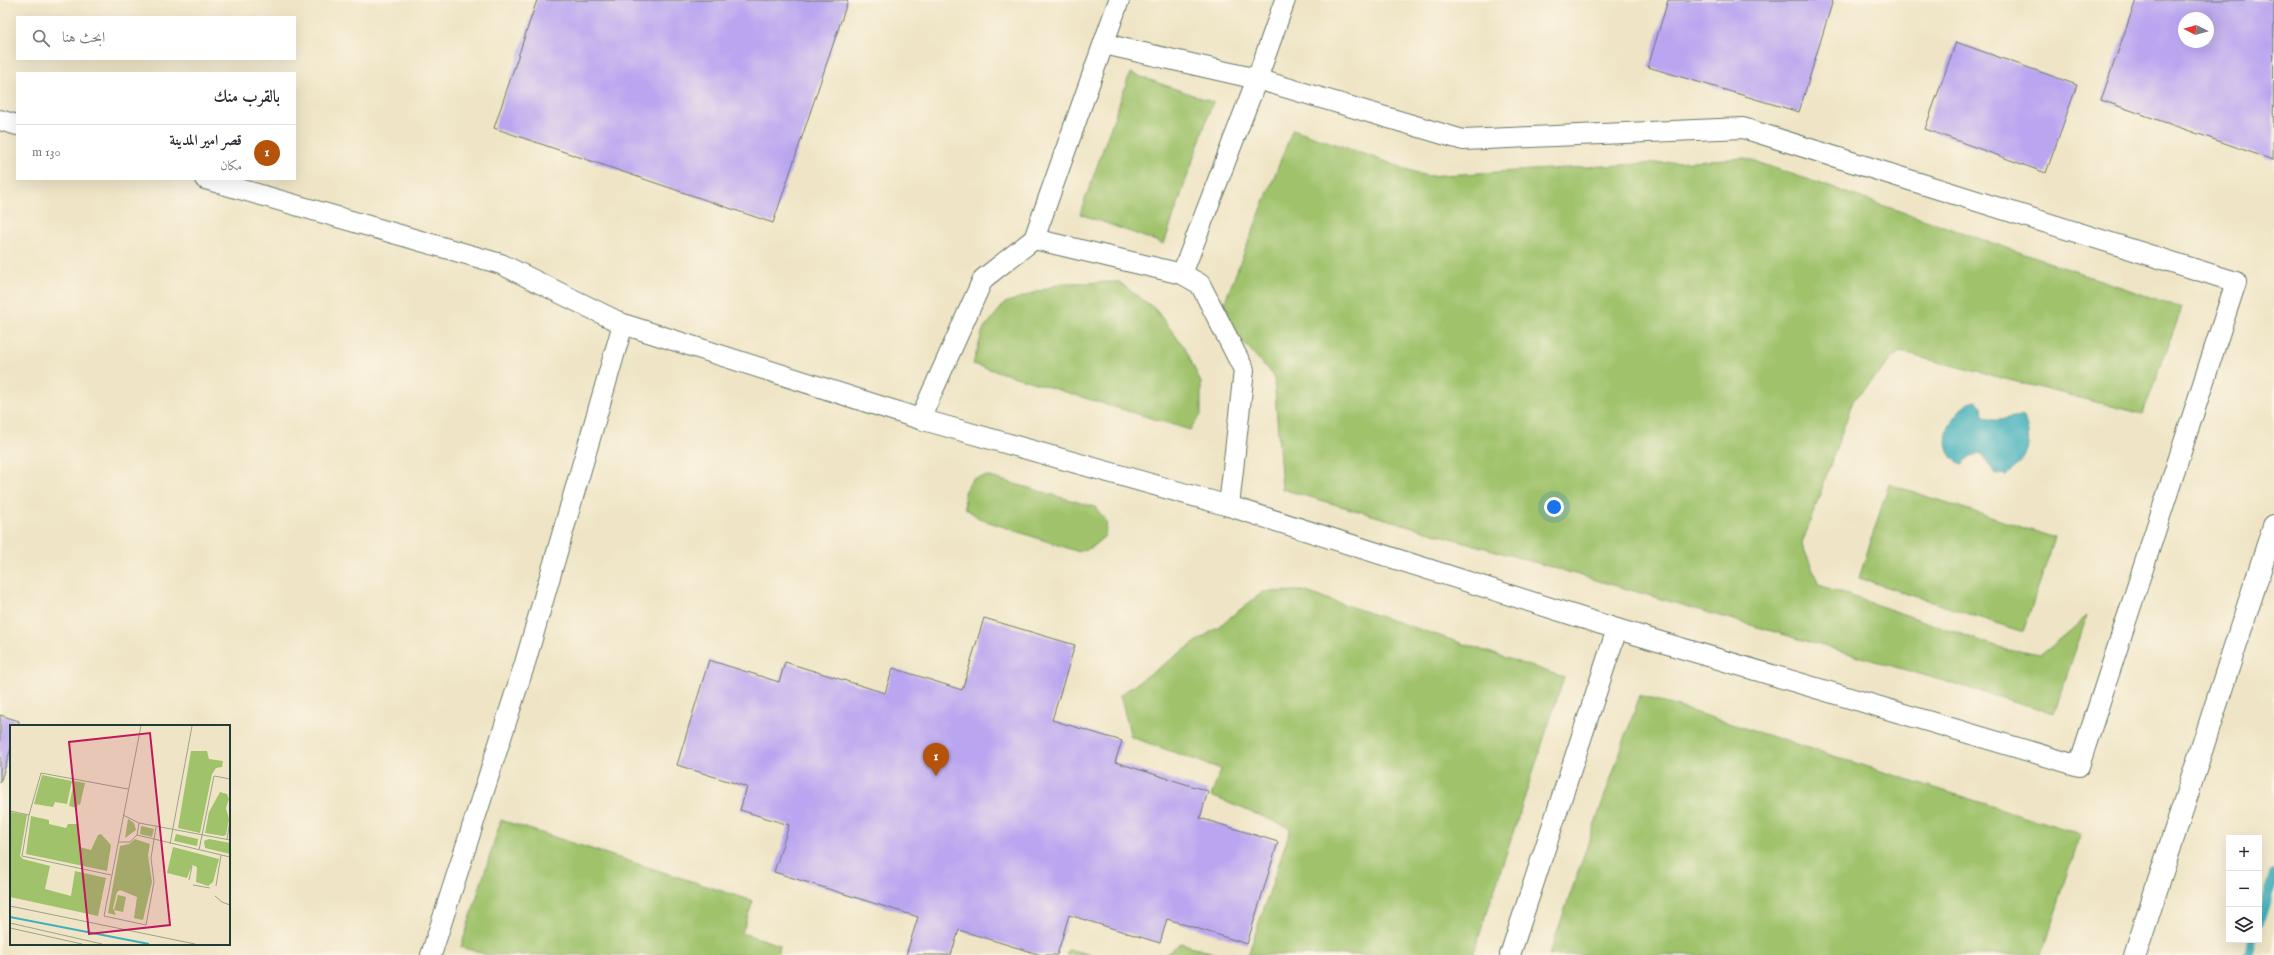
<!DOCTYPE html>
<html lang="ar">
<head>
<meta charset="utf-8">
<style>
	:root { --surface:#fff; --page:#f7f7f7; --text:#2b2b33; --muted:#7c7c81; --line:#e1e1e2; --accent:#b45309 }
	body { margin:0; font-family:"IM FELL English",Amiri,serif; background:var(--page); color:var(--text); direction:rtl }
	.controls { position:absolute; right:12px; bottom:12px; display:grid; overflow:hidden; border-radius:0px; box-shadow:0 4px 16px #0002 }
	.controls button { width:36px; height:36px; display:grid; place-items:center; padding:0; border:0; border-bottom:1px solid var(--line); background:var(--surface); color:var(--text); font:20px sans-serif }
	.compass { position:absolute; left:2178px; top:12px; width:36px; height:36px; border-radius:50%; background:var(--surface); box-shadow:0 4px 16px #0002; rotate:276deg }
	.you { position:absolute; left:1554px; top:507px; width:14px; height:14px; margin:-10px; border:3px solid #fff; border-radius:50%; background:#1a73e8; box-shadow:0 0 0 6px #1a73e833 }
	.badge { display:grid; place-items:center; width:26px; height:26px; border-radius:50%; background:var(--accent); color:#fff; font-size:13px; font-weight:700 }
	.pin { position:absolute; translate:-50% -33px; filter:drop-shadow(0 1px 2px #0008) }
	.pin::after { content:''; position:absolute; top:21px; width:14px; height:12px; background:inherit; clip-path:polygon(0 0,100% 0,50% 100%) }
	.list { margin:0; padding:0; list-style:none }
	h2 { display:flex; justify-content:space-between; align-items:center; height:52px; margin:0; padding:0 16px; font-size:17px }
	h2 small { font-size:13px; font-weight:400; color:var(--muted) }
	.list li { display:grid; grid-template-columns:26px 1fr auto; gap:12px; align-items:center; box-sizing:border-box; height:56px; padding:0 16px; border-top:1px solid var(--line) }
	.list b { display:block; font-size:15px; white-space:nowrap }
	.list p { margin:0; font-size:13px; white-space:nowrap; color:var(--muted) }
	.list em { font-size:13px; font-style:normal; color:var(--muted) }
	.icon { flex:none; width:22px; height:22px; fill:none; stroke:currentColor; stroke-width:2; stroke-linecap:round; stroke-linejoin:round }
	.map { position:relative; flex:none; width:2274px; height:955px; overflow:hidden; direction:ltr }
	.search { position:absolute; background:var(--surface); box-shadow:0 4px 16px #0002; left:16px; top:16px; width:280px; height:44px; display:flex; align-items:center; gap:10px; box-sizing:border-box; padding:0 14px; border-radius:0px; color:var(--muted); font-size:15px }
	.panel { position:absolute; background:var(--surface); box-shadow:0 4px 16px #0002; left:16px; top:72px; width:280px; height:108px; border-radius:0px; direction:rtl }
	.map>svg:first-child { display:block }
</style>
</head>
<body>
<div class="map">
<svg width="2274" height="955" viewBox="0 0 2274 955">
	<rect width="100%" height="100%" fill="#fcf5e5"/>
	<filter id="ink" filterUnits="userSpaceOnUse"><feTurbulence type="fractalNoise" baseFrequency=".025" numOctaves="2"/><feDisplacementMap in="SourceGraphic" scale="8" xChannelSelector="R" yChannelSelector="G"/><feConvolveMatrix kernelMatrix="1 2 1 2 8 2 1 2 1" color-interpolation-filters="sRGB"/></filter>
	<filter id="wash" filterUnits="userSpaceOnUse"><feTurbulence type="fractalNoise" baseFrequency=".012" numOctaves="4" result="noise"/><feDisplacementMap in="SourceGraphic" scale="16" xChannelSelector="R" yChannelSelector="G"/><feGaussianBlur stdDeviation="0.9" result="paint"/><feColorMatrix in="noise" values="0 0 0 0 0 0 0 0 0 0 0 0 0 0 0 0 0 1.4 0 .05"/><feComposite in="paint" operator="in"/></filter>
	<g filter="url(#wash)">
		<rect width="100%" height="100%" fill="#efe5c6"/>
		<!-- green -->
		<g fill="#9fc26b" stroke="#5f8050">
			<polygon points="1130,73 1213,102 1164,244 1080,214"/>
			<polygon points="1293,129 1426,176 1745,158 2182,308 2143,414 1899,352 1853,401 1802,544 1819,585 2002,648 2040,655 2087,616 2054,713 1282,489 1274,376 1238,337 1223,306"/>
			<polygon points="1119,282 1155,309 1185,348 1201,383 1201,415 1190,430 973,364 983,330 1005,303 1062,283"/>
			<polygon points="987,476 1095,507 1107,522 1105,536 1092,547 1079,552 980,519 965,508 964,492 972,479"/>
			<polygon points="1889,484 2055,538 2023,632 1859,578"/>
			<polygon points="1303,591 1564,677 1473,955 1248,955 1291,828 1211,796 1221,769 1131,737 1120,695 1219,626 1263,592"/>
			<polygon points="1640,695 2081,834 2041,955 1549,955"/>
			<polygon points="501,820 753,901 742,933 780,945 777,955 487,955 461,947"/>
			<polygon points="1181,943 1219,955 1165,955"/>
			<polygon points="1069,949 1091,955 1066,955"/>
		</g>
		<!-- water -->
		<path fill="#41b0bc" stroke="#307678" d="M1975 401 1982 406 1983 416C2000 426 2007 414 2024 417 2033 444 2029 458 2006 475L1995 473 1980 454 1971 456 1961 464C1933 453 1949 408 1975 401Z"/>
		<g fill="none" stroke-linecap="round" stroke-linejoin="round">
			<!-- stream -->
			<g stroke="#41b0bc" stroke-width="10">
				<polyline points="2259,922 2274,875"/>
				<polyline points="2249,955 2253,940"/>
			</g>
		</g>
		<g id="blocks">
			<!-- building -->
			<g fill="#baa6f0" fill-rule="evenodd">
				<polygon points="537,0 848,0 773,223 494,128"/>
				<polygon points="1668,0 1833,0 1799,112 1648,67"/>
				<path d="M2136 0H2274L2273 160 2101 100ZM2184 18H2208V42H2184Z"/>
				<polygon points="1956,42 2077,85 2046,173 1925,129"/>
				<polygon points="984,618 1075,645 1052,720 1122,741 1115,762 1208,791 1200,818 1278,842 1247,944 1167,919 1160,943 1069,915 1057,955 1041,955 959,930 951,955 906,955 918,917 774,872 789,825 740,810 747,787 677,765 709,660 779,682 785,662 885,693 893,668 962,690"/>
				<polygon points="0,715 19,721 18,726 11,726 11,748 0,783"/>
			</g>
		</g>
	</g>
	<g filter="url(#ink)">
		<use href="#blocks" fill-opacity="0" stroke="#687867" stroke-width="1"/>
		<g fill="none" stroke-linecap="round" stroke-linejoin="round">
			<defs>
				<g id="lane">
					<polyline points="0,120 17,125"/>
					<polyline points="205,179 501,264 623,324 920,419 1229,506 1617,629 2079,766 2236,282 1743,128 1463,140 1257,79 1104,44"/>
					<polyline points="1034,239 1119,0"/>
					<polyline points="1182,274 1257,79 1285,0"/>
					<polyline points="920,419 983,279 1034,239 1182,274 1200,284 1244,370 1229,506"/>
					<polyline points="431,955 525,663 623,324"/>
					<polyline points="1510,955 1617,629"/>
				</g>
				<polyline id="street" points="2135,955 2274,526"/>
			</defs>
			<!-- lane casing -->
			<use href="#lane" stroke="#687867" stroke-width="22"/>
			<!-- street casing -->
			<use href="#street" stroke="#687867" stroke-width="24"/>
			<!-- lane -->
			<use href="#lane" stroke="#fff" stroke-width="20"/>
			<!-- street -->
			<use href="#street" stroke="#fff" stroke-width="22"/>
		</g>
	</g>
	<!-- overview -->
	<g transform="translate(10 725)">
		<rect width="220" height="220" fill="#efe5c6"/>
		<path d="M181 26H197L199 34 213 36 212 42 206 43 202 49 190 108 168 103ZM32 50 62 56 57 79 45 77 43 82 24 79ZM64 56 75 58 70 80 68 79 67 83 59 81ZM210 67 217 69 219 74 216 83 219 94 216 110 213 111 195 108 199 87ZM0 87 17 90 10 131 13 134 40 141 35 164 61 171 65 146 96 153 88 191 0 172ZM21 91 39 95V99L56 103 58 99H68L70 122 81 125 88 110 91 109 101 120 97 146 16 129ZM118 94 124 98 126 105 115 113ZM131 101 144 104 142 112 130 109ZM166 109 188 114 187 121 164 116ZM125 114 140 119 138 130 142 157 133 195 124 193 127 172 110 165 107 167 103 183 106 190 98 188 110 121 119 119ZM199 114 220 118V129L195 123 194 116ZM163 122 209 134 203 157 198 161 186 157 187 142 182 140 177 153 157 148ZM108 170 116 172 113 187 104 185Z" fill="#9fc26b"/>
		<path fill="none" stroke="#41b0bc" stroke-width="2" d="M0 192 139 219"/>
		<path fill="none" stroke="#9ca28c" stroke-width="1" d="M131 1 94 191 136 200 144 157 141 133 146 102M0 86 19 90M129 98 220 115M127 110 220 132M217 114 220 96M108 117H120L127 110 129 98 113 90M160 119 182 1M189 125 204 51 220 54M101 150 12 131 19 90 31 48 118 64M179 155 182 141M183 160 200 163M206 161 211 130M205 171 212 177 220 180M0 181 185 219M0 198 92 219M0 203 72 219"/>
		<path fill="#c2185b" fill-opacity="0.15" stroke="#c2185b" stroke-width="2" d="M140 8 160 200 79 209 59 17Z"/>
		<rect width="220" height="220" fill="none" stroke="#1f3d34" stroke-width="2"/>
	</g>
</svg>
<div class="controls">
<button>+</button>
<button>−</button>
<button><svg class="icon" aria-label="layers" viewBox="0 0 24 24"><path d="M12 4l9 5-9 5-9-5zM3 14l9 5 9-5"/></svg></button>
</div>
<svg class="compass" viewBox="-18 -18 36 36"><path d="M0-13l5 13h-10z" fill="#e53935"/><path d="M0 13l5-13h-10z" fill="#7c7c81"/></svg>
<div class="you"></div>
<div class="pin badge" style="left:936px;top:776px">1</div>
<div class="search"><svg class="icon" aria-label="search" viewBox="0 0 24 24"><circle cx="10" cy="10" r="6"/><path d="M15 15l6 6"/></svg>ابحث هنا</div>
<section class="panel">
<h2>بالقرب منك<small></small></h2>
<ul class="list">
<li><span class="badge">1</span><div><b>قصر امير المدينة</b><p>مكان</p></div><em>130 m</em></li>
</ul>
</section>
</div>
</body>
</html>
